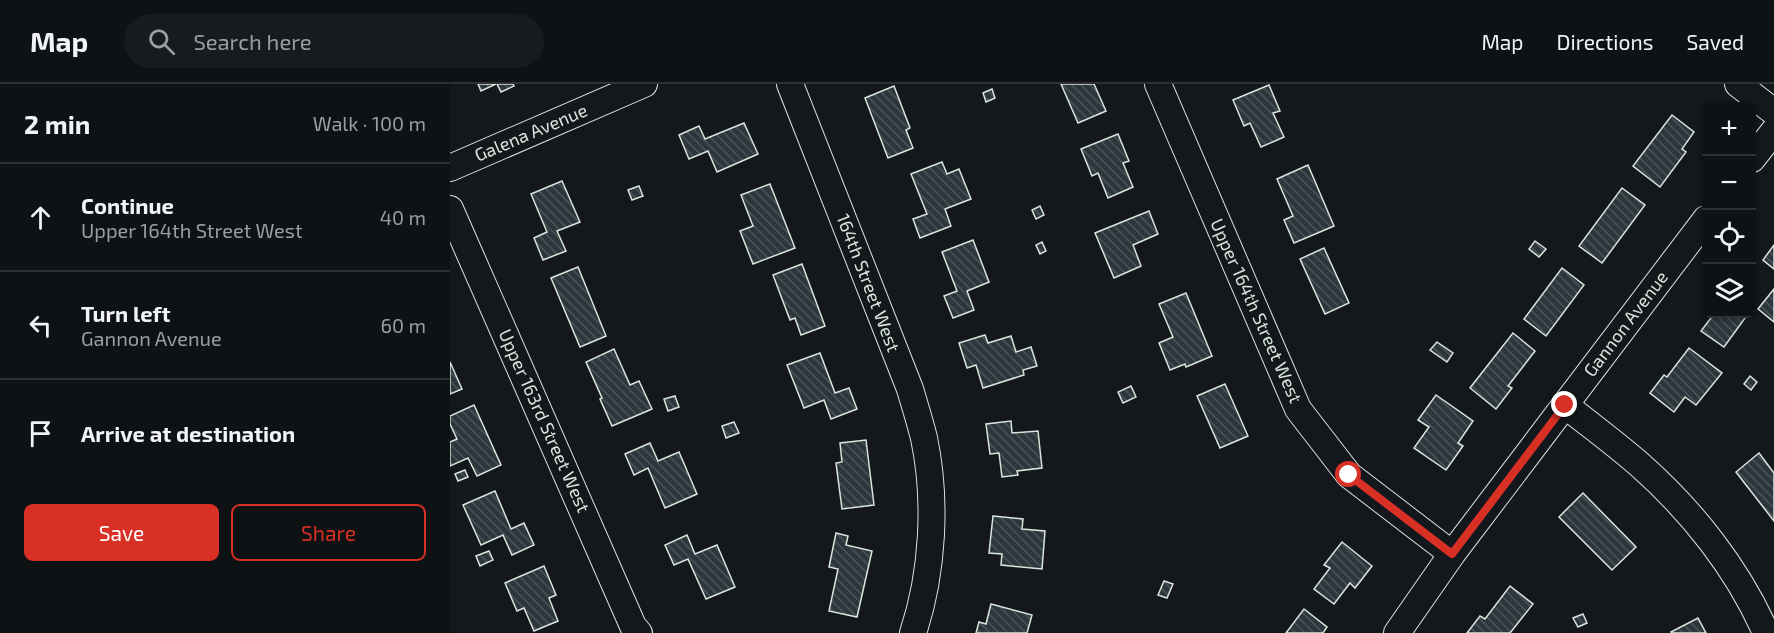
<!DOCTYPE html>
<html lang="en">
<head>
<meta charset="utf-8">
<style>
	:root { --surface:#0f1215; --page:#181b1e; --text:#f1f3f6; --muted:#9b9ea0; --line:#2f3234; --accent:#d93025 }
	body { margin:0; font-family:"Exo 2",sans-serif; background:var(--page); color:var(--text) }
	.controls { position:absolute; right:18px; top:18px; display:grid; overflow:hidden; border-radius:9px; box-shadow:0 2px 4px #0004 }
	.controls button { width:54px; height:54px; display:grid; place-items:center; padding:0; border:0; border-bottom:2px solid var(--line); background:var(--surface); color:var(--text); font:30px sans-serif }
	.stop { position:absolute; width:18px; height:18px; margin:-14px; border:4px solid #d93025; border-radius:50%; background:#fff }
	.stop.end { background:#d93025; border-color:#fff; box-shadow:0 2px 6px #0008 }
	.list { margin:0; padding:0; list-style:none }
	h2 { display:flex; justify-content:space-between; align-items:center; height:78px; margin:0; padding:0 24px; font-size:26px }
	h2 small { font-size:20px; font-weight:400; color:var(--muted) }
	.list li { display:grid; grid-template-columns:39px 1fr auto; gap:18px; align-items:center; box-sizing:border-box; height:108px; padding:0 24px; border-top:2px solid var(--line) }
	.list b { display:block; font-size:22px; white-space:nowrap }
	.list p { margin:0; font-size:20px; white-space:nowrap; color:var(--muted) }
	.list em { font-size:20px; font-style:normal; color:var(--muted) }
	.actions { display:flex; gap:12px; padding:18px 24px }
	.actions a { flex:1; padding:14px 0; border:2px solid var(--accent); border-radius:9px; text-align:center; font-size:21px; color:var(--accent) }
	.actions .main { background:var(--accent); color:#fff }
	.icon { flex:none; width:33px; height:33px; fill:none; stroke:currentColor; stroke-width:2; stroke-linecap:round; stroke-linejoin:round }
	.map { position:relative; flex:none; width:1324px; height:549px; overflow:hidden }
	header { display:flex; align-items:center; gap:36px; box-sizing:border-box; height:84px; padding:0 30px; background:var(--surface); border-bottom:2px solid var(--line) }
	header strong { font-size:28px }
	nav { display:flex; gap:33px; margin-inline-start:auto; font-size:21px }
	.search { width:420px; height:54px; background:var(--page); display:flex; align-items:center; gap:15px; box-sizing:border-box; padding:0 21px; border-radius:33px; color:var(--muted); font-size:22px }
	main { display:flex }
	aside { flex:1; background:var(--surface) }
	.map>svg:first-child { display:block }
</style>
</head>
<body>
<header>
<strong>Map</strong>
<div class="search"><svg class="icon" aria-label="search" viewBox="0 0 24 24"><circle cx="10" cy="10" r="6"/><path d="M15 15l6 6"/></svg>Search here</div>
<nav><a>Map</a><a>Directions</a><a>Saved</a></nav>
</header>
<main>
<aside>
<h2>2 min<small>Walk · 100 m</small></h2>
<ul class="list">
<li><svg class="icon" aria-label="ahead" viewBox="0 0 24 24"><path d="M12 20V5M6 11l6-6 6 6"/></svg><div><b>Continue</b><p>Upper 164th Street West</p></div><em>40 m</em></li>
<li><svg class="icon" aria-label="left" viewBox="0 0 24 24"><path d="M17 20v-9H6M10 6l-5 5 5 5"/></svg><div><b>Turn left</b><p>Gannon Avenue</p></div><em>60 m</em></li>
<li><svg class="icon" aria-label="arrive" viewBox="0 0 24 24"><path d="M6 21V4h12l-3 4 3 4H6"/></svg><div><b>Arrive at destination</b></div></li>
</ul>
<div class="actions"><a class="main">Save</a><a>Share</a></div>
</aside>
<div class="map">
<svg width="1324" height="549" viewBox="0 0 1324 549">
	<defs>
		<pattern id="building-back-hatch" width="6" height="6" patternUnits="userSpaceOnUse" patternTransform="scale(1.5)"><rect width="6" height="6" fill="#2c363c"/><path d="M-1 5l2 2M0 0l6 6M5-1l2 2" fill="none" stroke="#4a5358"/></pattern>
	</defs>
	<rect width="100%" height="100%" fill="#14181c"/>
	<!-- building -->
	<g fill="url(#building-back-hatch)" stroke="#d8e6dc" stroke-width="1.5">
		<polygon points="28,0 46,0 31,7"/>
		<polygon points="47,0 63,0 64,2 51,8"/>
		<polygon points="611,0 644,0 656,27 628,39"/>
		<polygon points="819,1 830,27 823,29 834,53 811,63 800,39 794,42 783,16"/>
		<polygon points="444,2 460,44 456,46 463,64 438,74 415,14"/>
		<polygon points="542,5 545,14 536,18 533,9"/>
		<polygon points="1222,31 1244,48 1232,65 1236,68 1210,103 1183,82"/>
		<polygon points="294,39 308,70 267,88 258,67 239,75 229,51 249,42 255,55"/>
		<polygon points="668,50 679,77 673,79 683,103 658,114 648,89 642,92 631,65"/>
		<polygon points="492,78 497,90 509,85 521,115 495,125 501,142 470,154 463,135 477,130 461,90"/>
		<polygon points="858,81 884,142 844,159 834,136 843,132 827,95"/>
		<polygon points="112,97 130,138 107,147 116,167 93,176 84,154 97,148 81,110"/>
		<polygon points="320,100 345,164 303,180 290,147 303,142 291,111"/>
		<polygon points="189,102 193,112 182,116 178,106"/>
		<polygon points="1172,104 1195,121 1152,179 1129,162"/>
		<polygon points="590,122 594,131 586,135 582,126"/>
		<polygon points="699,127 708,150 683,161 691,182 664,194 645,149"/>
		<polygon points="523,156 539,198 517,207 524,226 503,234 494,212 507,207 492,168"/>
		<polygon points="1085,157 1096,165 1089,173 1079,165"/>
		<polygon points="592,158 596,167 590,170 586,161"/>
		<polygon points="1324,161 1324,185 1313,176"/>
		<polygon points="874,164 899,219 875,230 850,175"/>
		<polygon points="352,180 375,242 351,251 345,234 340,236 323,191"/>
		<polygon points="128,183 156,252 130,263 101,194"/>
		<polygon points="1112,184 1134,201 1096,252 1074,235"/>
		<polygon points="1324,205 1324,238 1308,225"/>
		<polygon points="736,209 762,272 736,283 735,280 720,286 709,259 723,253 709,220"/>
		<polygon points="1264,230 1298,230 1274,263 1251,247"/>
		<polygon points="1063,249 1085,267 1058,302 1062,304 1046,325 1020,304"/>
		<polygon points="535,251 538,259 561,252 566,268 581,263 587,282 573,286 574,291 533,304 526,281 517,284 509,259"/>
		<polygon points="987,258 1003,269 997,278 980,266"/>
		<polygon points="1239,264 1272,289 1246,321 1235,313 1224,328 1200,309 1214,291 1217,293"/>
		<polygon points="164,265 180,301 189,297 202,325 162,342 150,315 152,314 136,278"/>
		<polygon points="370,269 385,309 399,304 407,325 381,335 374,316 354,324 337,281"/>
		<polygon points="0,278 12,305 0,310"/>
		<polygon points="1300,292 1307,298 1301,306 1294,300"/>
		<polygon points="775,300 798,352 770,364 747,312"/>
		<polygon points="681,302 686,313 673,319 668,308"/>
		<polygon points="986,311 1023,337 1008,359 1013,362 996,386 964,364 979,343 968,336"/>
		<polygon points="225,312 229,323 218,327 214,315"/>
		<polygon points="24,321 51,381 27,392 18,374 0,382 0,358 7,355 0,340 0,332"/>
		<polygon points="561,337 562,349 588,347 592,384 567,387 568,391 552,393 549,369 540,370 536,340"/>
		<polygon points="284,338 289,349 276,354 272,342"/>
		<polygon points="416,356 424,421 392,425 386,379 392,378 390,359"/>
		<polygon points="200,359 208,377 229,368 247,410 215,424 198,384 184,391 175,370"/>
		<polygon points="1309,369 1324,389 1324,437 1286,388"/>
		<polygon points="15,386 18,393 8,397 5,390"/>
		<polygon points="45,407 61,445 74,439 84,461 62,471 53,451 31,461 13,421"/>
		<polygon points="1133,409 1186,463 1162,486 1109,433"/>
		<polygon points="543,432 573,435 572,445 595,447 592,485 551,481 552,470 539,469"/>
		<polygon points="386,449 398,452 396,461 422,467 407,533 379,527 388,485 379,483"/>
		<polygon points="237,451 245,470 267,461 285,503 256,515 238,475 224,481 215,461"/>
		<polygon points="892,458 922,482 905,504 900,499 884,520 864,505 880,484 874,481"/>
		<polygon points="39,467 43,476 30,482 26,472"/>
		<polygon points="94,482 106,511 99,514 108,537 84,547 74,524 67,527 55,499"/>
		<polygon points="714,497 723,500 717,514 708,511"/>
		<polygon points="1060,502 1083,520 1060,549 1017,549 1030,532 1035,535"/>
		<polygon points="541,520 582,531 577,549 526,549 529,538 536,540"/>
		<polygon points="854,525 877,543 873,549 836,549"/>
		<polygon points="1133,530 1137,539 1128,543 1123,534"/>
		<polygon points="1248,534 1256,549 1222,549 1221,548"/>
	</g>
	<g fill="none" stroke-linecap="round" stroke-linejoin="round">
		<defs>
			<g id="minor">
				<path d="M340 0 460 305C465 322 470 338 474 354 487 416 483 489 463 549"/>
				<polyline points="708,0 848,325 899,391 1002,470"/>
				<polyline points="1288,0 1324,28"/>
				<polyline points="1302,75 1324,47"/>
				<polyline points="0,84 194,0"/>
				<polyline points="0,125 183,542 189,549"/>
				<path d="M1115 321C1140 341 1166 360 1190 381 1242 427 1288 485 1316 549"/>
				<polyline points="947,549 1002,470 1256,135"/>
			</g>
		</defs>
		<!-- minor casing -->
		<use href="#minor" stroke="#d8e6dc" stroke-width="28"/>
		<!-- minor -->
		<use href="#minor" stroke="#14181c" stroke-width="26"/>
	</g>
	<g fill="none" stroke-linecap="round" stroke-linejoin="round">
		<!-- route -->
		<polyline stroke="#d93025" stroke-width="8" points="899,391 1002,470 1115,321"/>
	</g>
	<g text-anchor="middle" stroke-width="4.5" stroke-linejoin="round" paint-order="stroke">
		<!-- street labels -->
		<g font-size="18" fill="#d8e6dc" stroke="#14181c">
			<text transform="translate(81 49) rotate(-23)" y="6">Galena Avenue</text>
			<text transform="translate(418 199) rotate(69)" y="6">164th Street West</text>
			<text transform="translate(806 227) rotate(66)" y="6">Upper 164th Street West</text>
			<text transform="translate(1176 240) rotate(-53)" y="6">Gannon Avenue</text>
			<text transform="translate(94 337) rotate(66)" y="6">Upper 163rd Street West</text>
		</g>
	</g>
</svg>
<div class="controls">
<button>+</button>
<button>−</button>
<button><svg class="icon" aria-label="locate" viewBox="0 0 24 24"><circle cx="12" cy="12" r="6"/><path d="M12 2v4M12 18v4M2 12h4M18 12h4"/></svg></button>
<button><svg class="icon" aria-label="layers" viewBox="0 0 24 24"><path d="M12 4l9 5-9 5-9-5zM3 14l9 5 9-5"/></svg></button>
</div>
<div class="stop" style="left:899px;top:391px"></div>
<div class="stop end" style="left:1115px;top:321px"></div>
</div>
</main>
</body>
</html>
